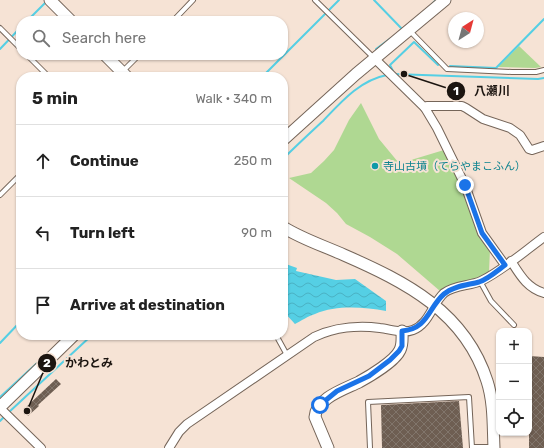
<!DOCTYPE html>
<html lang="en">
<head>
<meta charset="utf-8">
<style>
	:root { --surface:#fff; --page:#f2f2f2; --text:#222; --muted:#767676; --line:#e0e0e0 }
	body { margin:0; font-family:Rubik,"Noto Sans JP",sans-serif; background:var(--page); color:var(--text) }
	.controls { position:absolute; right:12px; bottom:12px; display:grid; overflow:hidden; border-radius:8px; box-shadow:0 1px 3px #0004 }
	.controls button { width:36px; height:36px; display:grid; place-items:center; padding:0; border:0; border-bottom:1px solid var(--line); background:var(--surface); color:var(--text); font:20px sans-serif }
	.compass { position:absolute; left:448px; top:12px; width:36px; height:36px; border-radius:50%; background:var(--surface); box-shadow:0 1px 3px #0004; rotate:36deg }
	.stop { position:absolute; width:12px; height:12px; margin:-9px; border:3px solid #1a73e8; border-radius:50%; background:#fff }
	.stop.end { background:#1a73e8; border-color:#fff; box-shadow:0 1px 4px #0008 }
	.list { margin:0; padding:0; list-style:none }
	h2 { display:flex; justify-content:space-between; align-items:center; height:52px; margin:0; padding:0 16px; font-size:17px }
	h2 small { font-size:13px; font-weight:400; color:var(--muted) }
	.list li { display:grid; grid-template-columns:26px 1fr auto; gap:12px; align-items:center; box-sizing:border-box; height:72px; padding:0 16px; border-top:1px solid var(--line) }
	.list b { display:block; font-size:15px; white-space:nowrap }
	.list em { font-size:13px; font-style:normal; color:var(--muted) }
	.icon { flex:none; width:22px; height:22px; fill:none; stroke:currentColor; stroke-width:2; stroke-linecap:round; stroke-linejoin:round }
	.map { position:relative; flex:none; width:544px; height:448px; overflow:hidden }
	.search { position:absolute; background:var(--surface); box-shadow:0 1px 3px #0004; left:16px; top:16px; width:272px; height:44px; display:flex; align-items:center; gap:10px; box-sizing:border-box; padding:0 14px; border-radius:16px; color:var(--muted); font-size:15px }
	.panel { position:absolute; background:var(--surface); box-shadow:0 1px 3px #0004; left:16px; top:72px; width:272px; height:268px; border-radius:16px }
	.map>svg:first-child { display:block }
</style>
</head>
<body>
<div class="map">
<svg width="544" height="448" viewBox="0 0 544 448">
	<defs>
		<pattern id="water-waves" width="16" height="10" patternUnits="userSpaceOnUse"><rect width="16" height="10" fill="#55cfe4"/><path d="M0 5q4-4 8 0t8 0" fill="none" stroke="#49b1c3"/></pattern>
		<pattern id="building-cross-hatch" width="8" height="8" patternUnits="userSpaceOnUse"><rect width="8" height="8" fill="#6e5e52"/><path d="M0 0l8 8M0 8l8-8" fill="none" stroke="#81756b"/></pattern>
	</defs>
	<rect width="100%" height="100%" fill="#f6e3d5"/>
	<!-- grass -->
	<g fill="#afd892">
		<polygon points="519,46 541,67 535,68 498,67"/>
		<path d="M361 103 379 139 398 162 401 163 444 150 462 185 490 249 489 272C473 282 456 281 440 291L397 254 370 237 346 224 337 213 326 203 289 178 311 173 324 161 334 150 349 120Z"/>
	</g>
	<!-- water -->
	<path fill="url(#water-waves)" d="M283 263 297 268 296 271 336 280 355 279 386 301V311C363 307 336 305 315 314 308 316 301 321 295 324L283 311Z"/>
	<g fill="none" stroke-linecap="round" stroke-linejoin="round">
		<!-- stream -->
		<g stroke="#55cfe4" stroke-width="2">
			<polyline points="374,0 402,29"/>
			<polyline points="431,5 436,0"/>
			<polyline points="27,21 47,1"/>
			<polyline points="0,49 21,27"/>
			<polyline points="376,49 391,38"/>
			<polyline points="450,66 496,68 544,19"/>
			<polyline points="393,71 390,65 414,42 438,65"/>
			<polyline points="393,74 538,79 544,78"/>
			<polyline points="262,77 339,0"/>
			<path d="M283 159C296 146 309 134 323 121 341 102 360 80 387 75"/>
			<polyline points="0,343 21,321"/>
			<polyline points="0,397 49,352"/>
			<polyline points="8,413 92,335"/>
			<polyline points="0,421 5,416"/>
		</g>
	</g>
	<!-- building -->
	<g fill="url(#building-cross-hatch)">
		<polygon points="529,356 544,357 544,448 529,448"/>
		<polygon points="56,379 61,384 38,405 39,406 28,416 23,410"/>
		<polygon points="459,401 463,448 382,448 381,405"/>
	</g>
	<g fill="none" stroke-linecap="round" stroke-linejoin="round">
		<defs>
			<g id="lane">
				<polyline points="315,0 374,58"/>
				<polyline points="173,21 193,0"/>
				<polyline points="0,28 21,49"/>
				<polyline points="409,30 447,69 512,72 536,72 544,70"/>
				<polyline points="27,55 49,77"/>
				<polyline points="117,77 139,55"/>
				<polyline points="0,195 21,174"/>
				<polyline points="480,281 491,301 514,325"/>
				<polyline points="276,335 287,355"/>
				<polyline points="472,447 494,447"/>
				<polyline points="370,448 368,402 469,397 472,448"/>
			</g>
			<g id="street">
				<polyline points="374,58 425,108 437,128 465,185 482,233 505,265"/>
				<polyline points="425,108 427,106 462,106 466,108 483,119 510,128 520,135 529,149 532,150 544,146"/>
				<path d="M511 261C520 275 527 288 544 293"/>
				<polyline points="0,408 41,448"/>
				<path d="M169 448 179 432 187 424 314 337C336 327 356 325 380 328 390 329 403 334 413 330 429 324 432 304 444 293 454 285 470 286 481 281 502 271 525 251 544 237"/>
			</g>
			<g id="secondary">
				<polyline points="50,0 71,21"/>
				<polyline points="105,55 127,77"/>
				<polyline points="283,140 356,74 445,0"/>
				<path d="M283 227C302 239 324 246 344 255 406 282 465 312 487 381 494 402 493 427 494 448"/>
				<polyline points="0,407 74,335"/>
				<path d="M328 448 315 417C316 398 345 389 359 382 370 376 395 361 400 350 403 344 402 337 402 331"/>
			</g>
		</defs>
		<!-- lane casing -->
		<use href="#lane" stroke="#756559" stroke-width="6"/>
		<!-- street casing -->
		<use href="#street" stroke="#756559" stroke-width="10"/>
		<!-- secondary casing -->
		<use href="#secondary" stroke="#756559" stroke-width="13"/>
		<!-- lane -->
		<use href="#lane" stroke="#fff" stroke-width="4"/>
		<!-- street -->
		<use href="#street" stroke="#fff" stroke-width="8"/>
		<!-- secondary -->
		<use href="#secondary" stroke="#fff" stroke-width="11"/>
	</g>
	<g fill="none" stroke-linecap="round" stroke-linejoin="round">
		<!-- route -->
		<path stroke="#1a73e8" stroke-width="5" d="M320 405 337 391 369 376 390 360 399 351 402 346V331C428 329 428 308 444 294 453 286 468 285 479 282 488 279 497 271 505 265L482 233 465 185"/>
	</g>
	<!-- markers -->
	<circle fill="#0f9aa8" stroke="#f6e3d5" stroke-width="1.5" cx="375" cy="166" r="4"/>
	<g text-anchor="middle" stroke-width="4" stroke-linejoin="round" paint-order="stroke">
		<!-- culture labels -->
		<g font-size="11" fill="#0d838f" stroke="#f6e3d5" text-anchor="start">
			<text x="383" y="170">寺山古墳（てらやまこふん）</text>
		</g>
	</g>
	<!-- callouts -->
	<path fill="none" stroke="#1c1510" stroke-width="1.5" d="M404 74L456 91M27 411L47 363"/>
	<g fill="#1c1510" stroke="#f6e3d5" stroke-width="1.5">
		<circle cx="404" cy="74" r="4"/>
		<circle cx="27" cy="411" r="4"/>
		<circle cx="456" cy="91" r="10"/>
		<circle cx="47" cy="363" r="10"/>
	</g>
	<g font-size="12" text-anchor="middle" font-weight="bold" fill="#fff">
		<text x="456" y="95">1</text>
		<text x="47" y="367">2</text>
	</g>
	<g font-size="12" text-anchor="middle" font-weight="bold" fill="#1c1510" stroke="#f6e3d5" stroke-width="4" stroke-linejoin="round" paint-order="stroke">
		<text x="492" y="95">八瀬川</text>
		<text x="89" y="367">かわとみ</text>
	</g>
</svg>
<div class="controls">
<button>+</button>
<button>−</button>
<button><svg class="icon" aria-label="locate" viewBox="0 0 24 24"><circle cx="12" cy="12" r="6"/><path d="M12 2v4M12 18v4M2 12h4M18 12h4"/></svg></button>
</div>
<svg class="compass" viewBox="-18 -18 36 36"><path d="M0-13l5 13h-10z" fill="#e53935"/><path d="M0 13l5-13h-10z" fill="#767676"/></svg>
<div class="stop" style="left:320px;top:405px"></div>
<div class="stop end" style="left:465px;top:185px"></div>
<div class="search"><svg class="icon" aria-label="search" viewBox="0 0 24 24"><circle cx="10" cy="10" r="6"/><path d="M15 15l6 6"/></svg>Search here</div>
<section class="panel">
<h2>5 min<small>Walk · 340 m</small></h2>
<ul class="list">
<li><svg class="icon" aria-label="ahead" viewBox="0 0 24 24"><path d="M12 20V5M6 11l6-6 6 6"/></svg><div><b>Continue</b></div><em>250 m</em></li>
<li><svg class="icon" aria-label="left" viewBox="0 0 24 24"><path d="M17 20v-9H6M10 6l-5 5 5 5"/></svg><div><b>Turn left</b></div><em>90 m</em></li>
<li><svg class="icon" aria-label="arrive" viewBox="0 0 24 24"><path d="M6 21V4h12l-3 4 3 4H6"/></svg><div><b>Arrive at destination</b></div></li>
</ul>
</section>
</div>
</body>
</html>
